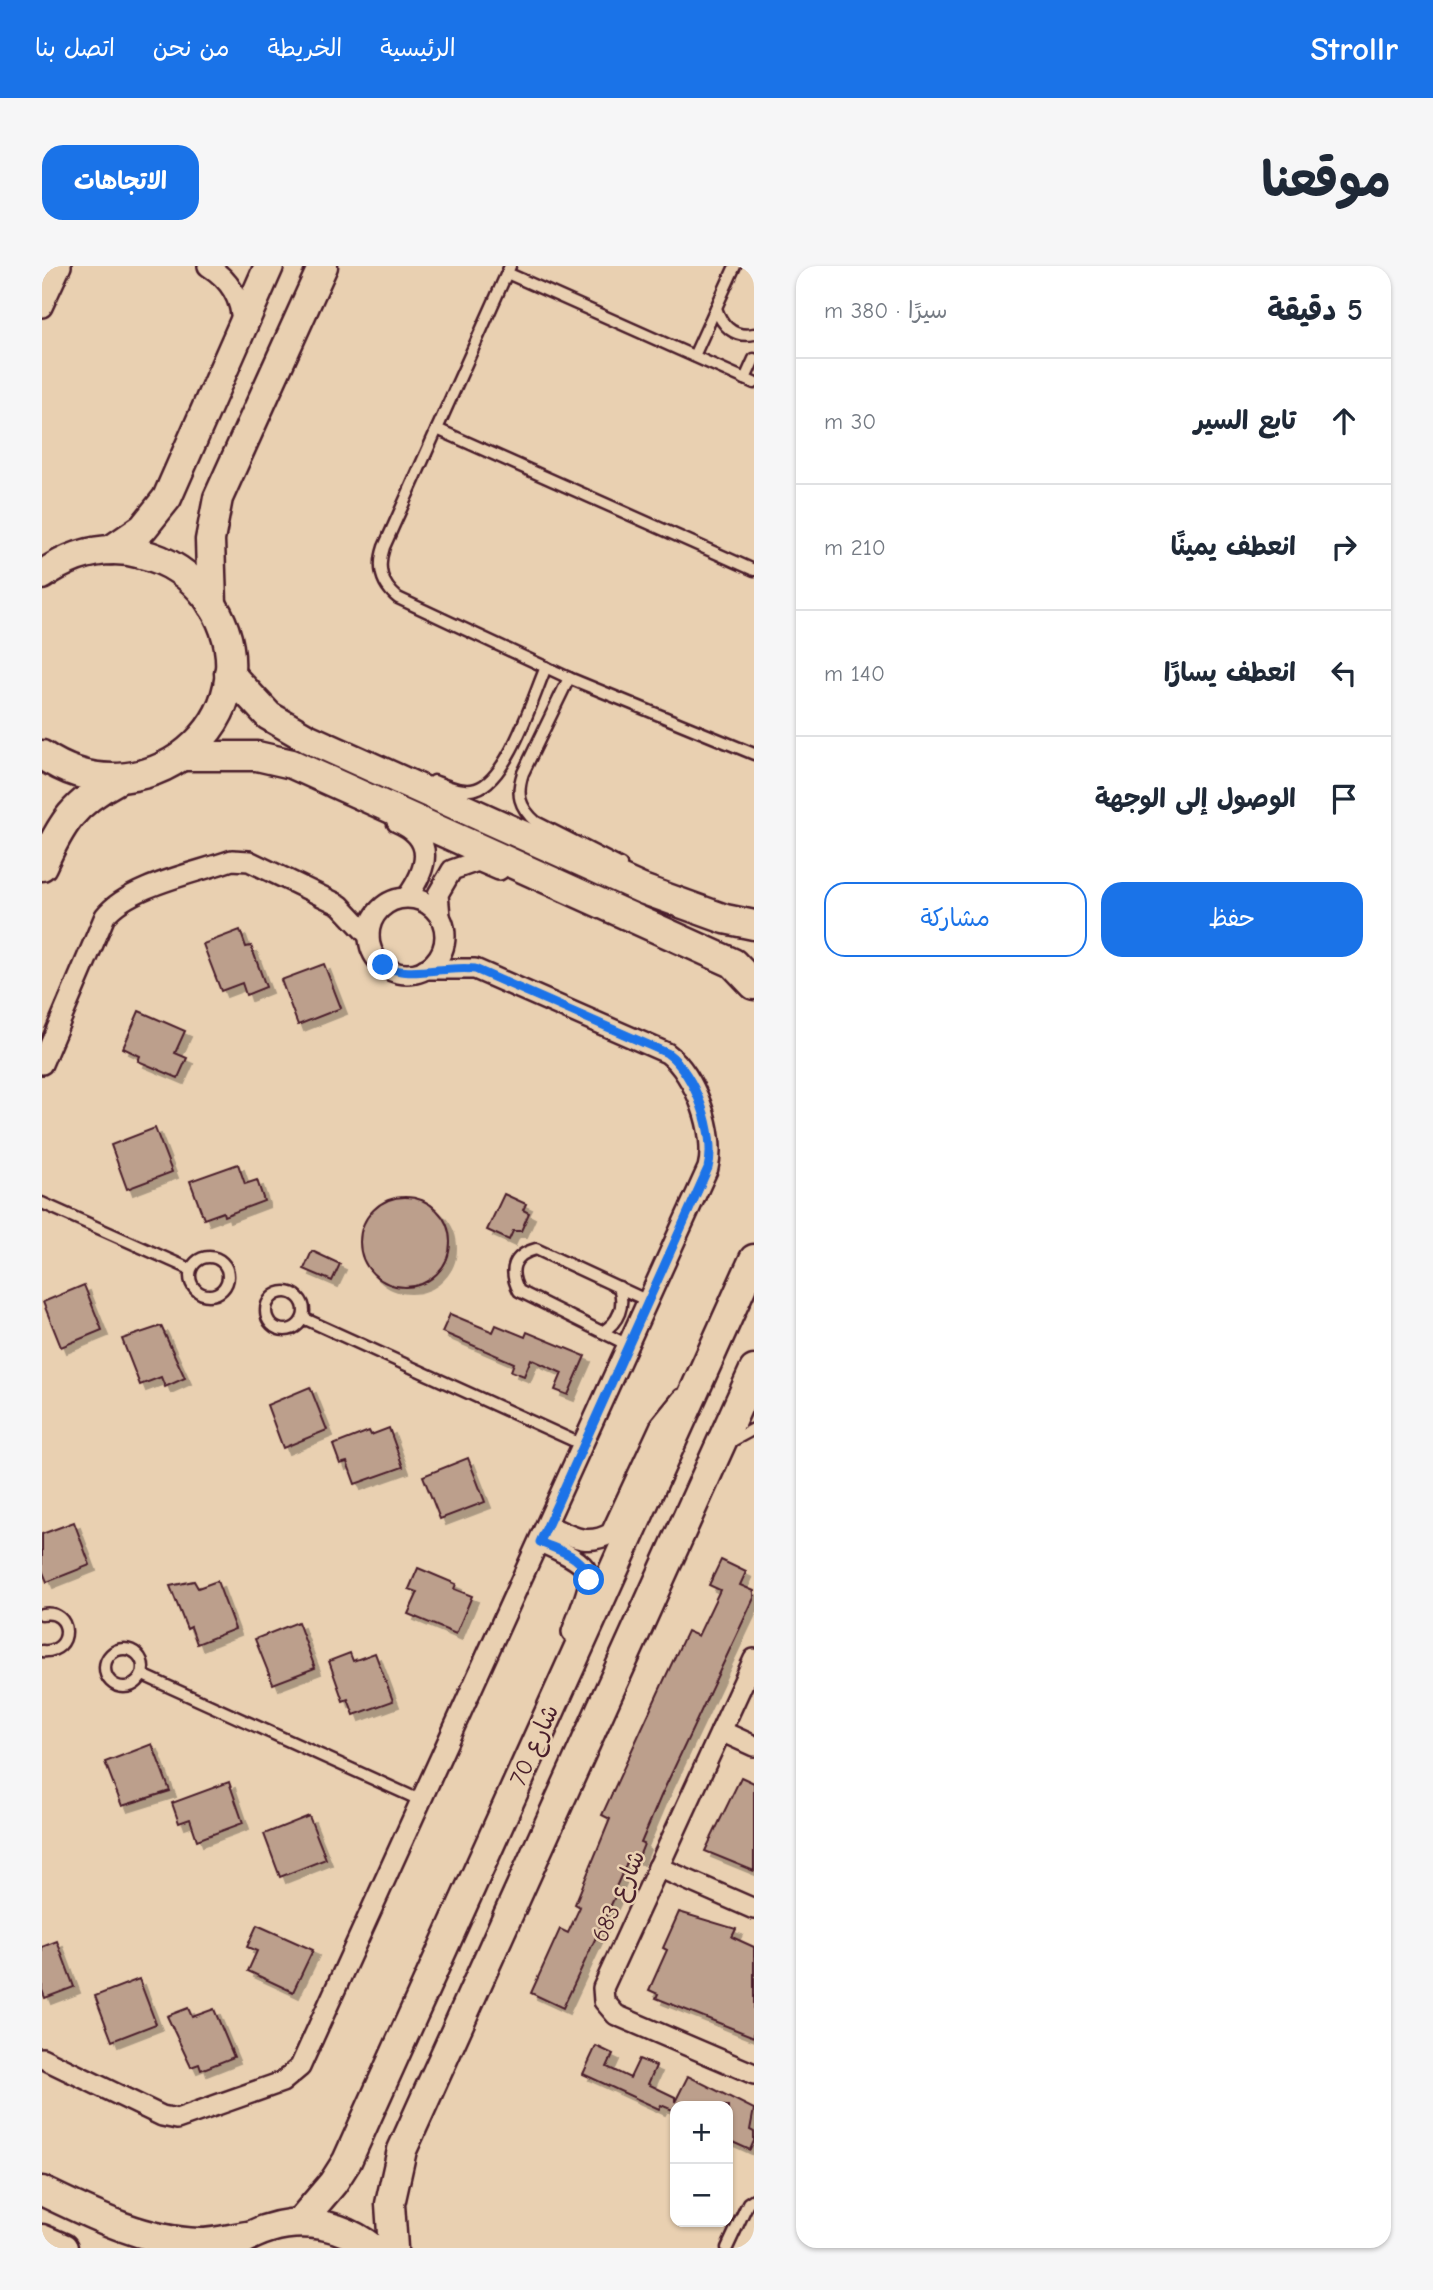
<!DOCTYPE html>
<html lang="ar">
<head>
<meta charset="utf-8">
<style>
	:root { --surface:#fff; --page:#f6f6f7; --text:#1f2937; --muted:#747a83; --line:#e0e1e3; --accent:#1a73e8 }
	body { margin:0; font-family:"Comic Neue","Playpen Sans Arabic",sans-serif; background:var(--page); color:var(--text); direction:rtl }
	.controls { position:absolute; right:21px; bottom:21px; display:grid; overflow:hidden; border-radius:14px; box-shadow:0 2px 5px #0004 }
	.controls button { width:63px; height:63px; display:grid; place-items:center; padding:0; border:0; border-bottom:2px solid var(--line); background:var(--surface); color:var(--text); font:35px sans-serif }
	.stop { position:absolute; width:21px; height:21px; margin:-16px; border:5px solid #1a73e8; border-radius:50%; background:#fff }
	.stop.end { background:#1a73e8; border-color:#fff; box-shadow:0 2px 7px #0008 }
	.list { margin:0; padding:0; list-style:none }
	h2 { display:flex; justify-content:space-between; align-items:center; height:91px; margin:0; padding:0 28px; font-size:30px }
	h2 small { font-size:23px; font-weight:400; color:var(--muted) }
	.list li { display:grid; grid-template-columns:46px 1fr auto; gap:21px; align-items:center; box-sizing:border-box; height:126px; padding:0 28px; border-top:2px solid var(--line) }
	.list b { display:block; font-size:26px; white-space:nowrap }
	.list em { font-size:23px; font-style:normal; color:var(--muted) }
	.actions { display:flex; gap:14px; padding:21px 28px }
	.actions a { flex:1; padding:16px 0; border:2px solid var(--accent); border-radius:21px; text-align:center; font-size:24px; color:var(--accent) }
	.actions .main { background:var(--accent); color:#fff }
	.icon { flex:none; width:38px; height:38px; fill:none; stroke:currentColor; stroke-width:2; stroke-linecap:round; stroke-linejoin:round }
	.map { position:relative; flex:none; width:712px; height:1982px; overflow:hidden; direction:ltr; border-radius:21px }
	header { display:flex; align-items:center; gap:42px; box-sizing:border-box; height:98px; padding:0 35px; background:var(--accent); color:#fff }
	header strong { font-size:33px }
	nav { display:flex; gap:38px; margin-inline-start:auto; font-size:24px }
	.intro { display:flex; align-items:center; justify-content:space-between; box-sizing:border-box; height:168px; padding:0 42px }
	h1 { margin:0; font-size:49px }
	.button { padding:18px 32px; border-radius:21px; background:var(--accent); color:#fff; font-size:24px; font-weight:700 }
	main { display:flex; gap:42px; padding:0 42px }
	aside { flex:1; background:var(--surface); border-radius:21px; box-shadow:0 2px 5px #0004 }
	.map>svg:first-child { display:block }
</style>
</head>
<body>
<header>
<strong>Strollr</strong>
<nav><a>الرئيسية</a><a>الخريطة</a><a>من نحن</a><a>اتصل بنا</a></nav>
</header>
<div class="intro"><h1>موقعنا</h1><a class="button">الاتجاهات</a></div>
<main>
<aside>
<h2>5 دقيقة<small>سيرًا · 380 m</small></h2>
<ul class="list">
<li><svg class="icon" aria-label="ahead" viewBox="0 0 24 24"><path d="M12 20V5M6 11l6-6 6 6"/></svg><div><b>تابع السير</b></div><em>30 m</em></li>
<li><svg class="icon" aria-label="right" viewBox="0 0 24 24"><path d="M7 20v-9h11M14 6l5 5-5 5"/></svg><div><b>انعطف يمينًا</b></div><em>210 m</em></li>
<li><svg class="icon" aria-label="left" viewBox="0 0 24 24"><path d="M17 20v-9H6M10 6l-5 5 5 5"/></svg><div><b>انعطف يسارًا</b></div><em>140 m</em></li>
<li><svg class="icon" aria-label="arrive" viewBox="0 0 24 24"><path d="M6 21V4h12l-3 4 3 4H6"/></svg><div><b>الوصول إلى الوجهة</b></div></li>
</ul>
<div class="actions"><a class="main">حفظ</a><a>مشاركة</a></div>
</aside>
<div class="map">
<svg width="712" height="1982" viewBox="0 0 712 1982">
	<defs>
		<filter id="shadow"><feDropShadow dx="6" dy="6" stdDeviation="0" flood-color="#0004"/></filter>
	</defs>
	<rect width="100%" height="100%" fill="#e9d0b1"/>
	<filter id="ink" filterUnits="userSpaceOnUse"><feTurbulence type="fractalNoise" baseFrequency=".0143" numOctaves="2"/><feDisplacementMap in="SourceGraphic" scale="14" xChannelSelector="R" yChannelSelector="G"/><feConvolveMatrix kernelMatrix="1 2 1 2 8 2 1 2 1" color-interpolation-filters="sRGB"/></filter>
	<g filter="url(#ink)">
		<!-- building -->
		<g fill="#bc9f8c" stroke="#4a1f2b" stroke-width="2" filter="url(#shadow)">
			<polygon points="198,664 204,681 209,680 224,721 204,729 200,717 179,725 161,678"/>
			<polygon points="282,698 299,742 256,759 239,714"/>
			<polygon points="97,745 143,765 133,787 145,792 136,812 96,795 98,790 81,782"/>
			<polygon points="113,862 130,906 85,923 69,879"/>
			<polygon points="196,898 203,918 215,914 222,935 182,950 181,946 162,953 148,915"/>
			<polygon points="462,928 484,938 481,944 487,947 479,965 471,965 467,974 445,964"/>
			<circle cx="363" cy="976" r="45"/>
			<polygon points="270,985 298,998 290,1015 262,1003"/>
			<polygon points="42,1019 60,1064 19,1081 1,1036"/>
			<polygon points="408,1048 451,1066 454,1059 483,1071 485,1066 543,1090 526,1129 513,1124 520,1107 489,1093 482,1110 469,1105 472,1097 400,1066"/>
			<polygon points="119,1060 143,1112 123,1121 119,1111 98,1119 80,1073"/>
			<polygon points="268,1121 285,1164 241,1182 225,1139"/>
			<polygon points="347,1162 361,1201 313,1218 305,1196 298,1198 291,1179 327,1165 329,1169"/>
			<polygon points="426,1192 443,1236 398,1253 381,1210"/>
			<polygon points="32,1256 48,1299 5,1316 0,1304 0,1268"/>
			<polygon points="679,1294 704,1306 698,1319 712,1325 712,1332 619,1530 599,1577 602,1578 596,1593 588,1590 573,1623 576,1624 521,1742 489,1727 518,1663 526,1667 538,1641 533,1638 568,1553 560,1549 623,1412 645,1365 656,1370 678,1324 667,1319"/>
			<polygon points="376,1302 414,1318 412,1323 430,1330 414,1368 366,1348 376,1326 367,1323"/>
			<polygon points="152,1315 156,1322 175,1315 193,1363 155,1378 149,1361 145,1363 128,1320"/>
			<polygon points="256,1356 273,1402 231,1418 213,1373"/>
			<polygon points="308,1387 311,1395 333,1387 351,1435 312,1449 306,1433 301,1435 287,1395"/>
			<polygon points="110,1478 128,1525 80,1540 63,1496"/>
			<polygon points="699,1511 712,1517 712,1605 663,1585"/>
			<polygon points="187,1516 201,1557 155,1574 148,1553 137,1557 130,1537"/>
			<polygon points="267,1550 284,1593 238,1611 222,1568"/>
			<polygon points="637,1646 694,1663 690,1671 712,1681 712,1771 614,1732 616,1728 607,1724 625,1684 621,1682"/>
			<polygon points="215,1659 271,1684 251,1726 206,1705 215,1685 205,1681"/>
			<polygon points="15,1675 32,1721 3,1732 0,1724 0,1681"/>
			<polygon points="97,1713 114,1758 70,1775 53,1730"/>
			<polygon points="146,1742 150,1751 172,1743 192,1791 159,1804 157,1798 149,1801 125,1750"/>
			<polygon points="554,1780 571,1788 565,1801 588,1812 597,1793 614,1800 606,1818 633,1831 633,1836 646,1810 712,1843 708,1864 712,1866 712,1875 708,1884 686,1874 686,1840 633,1840 633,1845 619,1839 617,1843 541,1808"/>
		</g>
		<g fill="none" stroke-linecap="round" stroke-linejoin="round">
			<defs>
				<g id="lane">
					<path d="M468 0 342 281C335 302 339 318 356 332L527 412 712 488"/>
					<polyline points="465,7 712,117"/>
					<path d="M674 42C680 60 692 72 712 68"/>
					<polyline points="652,90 693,0"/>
					<polyline points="703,113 712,93"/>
					<polyline points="395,163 712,304"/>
					<path d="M527 412 481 507C474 528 477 541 494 556L579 599"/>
					<path d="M392 515C405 520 420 527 434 523 466 514 491 431 504 401"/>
					<polyline points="0,937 148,1003"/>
					<circle cx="167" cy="1010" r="19"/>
					<circle cx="243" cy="1045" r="19"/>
					<polyline points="261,1052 541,1179"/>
					<path d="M560 1066C577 1056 583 1040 577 1021"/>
					<path d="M586 1079 477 1025C466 1004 471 989 494 983L606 1035"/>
					<polyline points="688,1176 712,1163"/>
					<path d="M0 1348C31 1342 33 1388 0 1385"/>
					<circle cx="82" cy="1402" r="19"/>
					<polyline points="101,1409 380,1535"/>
					<polyline points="685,1982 706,1937 712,1933"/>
				</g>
				<g id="street">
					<path d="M166 0C188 14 199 32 200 58"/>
					<polyline points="0,41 19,0"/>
					<path d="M355 556C395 573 385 603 365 631"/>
					<circle cx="365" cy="670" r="38"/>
					<polyline points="398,650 396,628 410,604 436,595 457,604"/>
					<path d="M0 798 63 650C86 620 154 607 190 594L207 595 298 639 327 670"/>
					<path d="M505 1259C529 1270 545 1281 569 1267L619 1159 640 1133"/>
					<path d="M498 1276C561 1303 552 1307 530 1366"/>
					<polyline points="712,1393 561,1722 562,1735 574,1749 712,1808"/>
					<polyline points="679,1465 712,1480"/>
					<polyline points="616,1601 712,1643"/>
					<path d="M0 1792 120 1850 135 1853 240 1816 258 1801 666 902C675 868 653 808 625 787L433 703H383"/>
				</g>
				<g id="secondary">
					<polyline points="69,284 101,262 125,232 227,0"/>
					<path d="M0 309C30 288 64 278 100 288 126 294 149 310 165 331 242 437 112 565 0 489"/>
					<polyline points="170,339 168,274 176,232 281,0"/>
					<polyline points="187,407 227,450 265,472 600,623 683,653 712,659"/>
					<polyline points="142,490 215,490 250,498 691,697 712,719"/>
					<path d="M0 600C20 556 32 537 75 514"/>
					<path d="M0 1925C50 1949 101 1975 157 1977 173 1977 190 1972 205 1970"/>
					<polyline points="258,1956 291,1917 305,1895 712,993"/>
					<polyline points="0,1973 21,1982"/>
					<path d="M191 1980C235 1950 287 1949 330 1982"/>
					<polyline points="351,1982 348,1938 360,1884 712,1104"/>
				</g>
			</defs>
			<!-- lane casing -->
			<use href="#lane" stroke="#4a1f2b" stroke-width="15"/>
			<!-- street casing -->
			<use href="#street" stroke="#4a1f2b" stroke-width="24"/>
			<!-- secondary casing -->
			<use href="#secondary" stroke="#4a1f2b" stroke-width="33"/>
			<!-- lane -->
			<use href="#lane" stroke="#e9d0b1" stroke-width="10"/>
			<!-- street -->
			<use href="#street" stroke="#e9d0b1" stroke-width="19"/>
			<!-- secondary -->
			<use href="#secondary" stroke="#e9d0b1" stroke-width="28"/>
		</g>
	</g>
	<g fill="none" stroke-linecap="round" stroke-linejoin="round" filter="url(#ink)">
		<!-- route -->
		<path stroke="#1a73e8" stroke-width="9" d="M341 699C366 714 402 699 433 703L625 787C653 807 675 869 666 902L498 1276C520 1286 540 1289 547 1314"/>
	</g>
	<g text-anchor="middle" stroke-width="5" stroke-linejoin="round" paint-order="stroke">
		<!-- street labels -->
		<g font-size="24" fill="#4a1f2b" stroke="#e9d0b1">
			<text transform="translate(492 1479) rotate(-66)" y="8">شارع 70</text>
			<text transform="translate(576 1630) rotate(-66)" y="8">شارع 683</text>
		</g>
	</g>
</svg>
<div class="controls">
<button>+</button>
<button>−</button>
</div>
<div class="stop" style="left:547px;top:1314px"></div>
<div class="stop end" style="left:341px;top:699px"></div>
</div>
</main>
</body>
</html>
